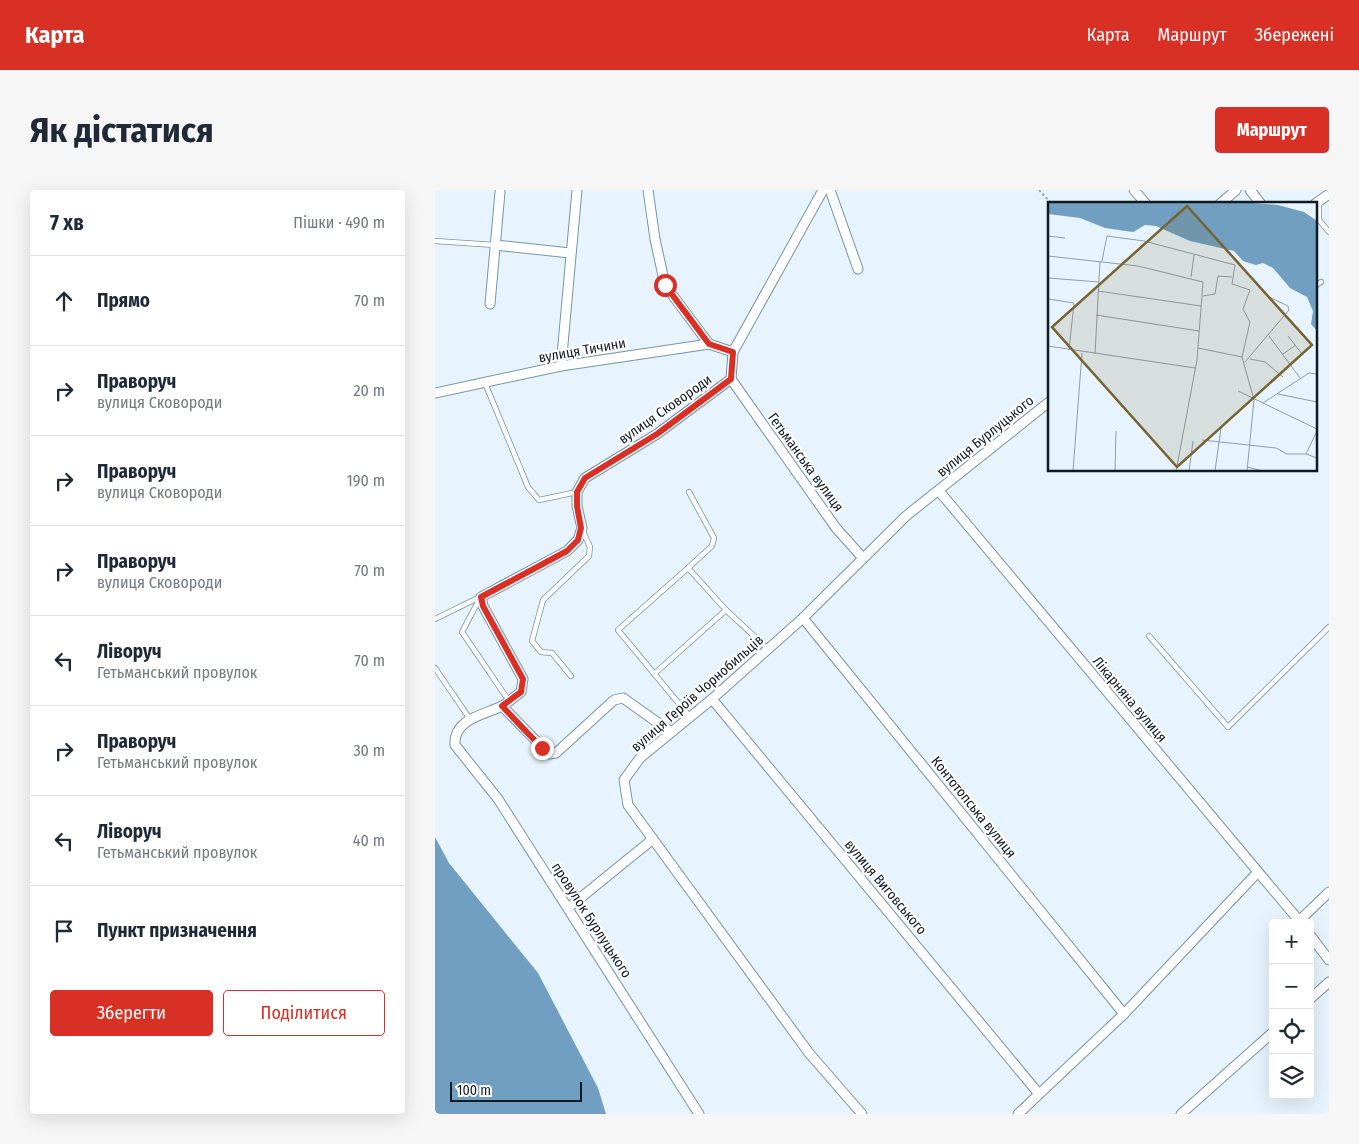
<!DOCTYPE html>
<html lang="uk">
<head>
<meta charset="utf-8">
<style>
	:root { --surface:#fff; --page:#f6f6f7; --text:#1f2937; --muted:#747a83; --line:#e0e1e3; --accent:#d93025 }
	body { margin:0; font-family:"Fira Sans Condensed",sans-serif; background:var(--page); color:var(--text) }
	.controls { position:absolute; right:15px; bottom:15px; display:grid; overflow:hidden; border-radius:5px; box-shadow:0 5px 20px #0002 }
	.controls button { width:45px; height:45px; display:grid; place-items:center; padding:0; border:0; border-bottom:1px solid var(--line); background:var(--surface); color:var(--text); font:25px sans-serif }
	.scale { position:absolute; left:15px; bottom:12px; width:132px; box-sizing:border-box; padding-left:5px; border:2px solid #0f1a23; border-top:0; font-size:14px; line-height:18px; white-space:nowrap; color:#0f1a23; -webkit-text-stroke:4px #fff; paint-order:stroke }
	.stop { position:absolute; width:15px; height:15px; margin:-11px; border:4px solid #d93025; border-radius:50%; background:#fff }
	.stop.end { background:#d93025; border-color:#fff; box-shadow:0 1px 5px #0008 }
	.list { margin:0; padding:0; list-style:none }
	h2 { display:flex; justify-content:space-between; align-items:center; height:65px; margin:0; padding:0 20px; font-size:21px }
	h2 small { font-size:16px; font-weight:400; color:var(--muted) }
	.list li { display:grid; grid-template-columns:32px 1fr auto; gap:15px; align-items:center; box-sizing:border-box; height:90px; padding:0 20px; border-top:1px solid var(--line) }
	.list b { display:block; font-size:19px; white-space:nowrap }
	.list p { margin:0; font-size:16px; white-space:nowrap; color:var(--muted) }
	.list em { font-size:16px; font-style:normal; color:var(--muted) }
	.actions { display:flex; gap:10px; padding:15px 20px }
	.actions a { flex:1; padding:11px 0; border:1px solid var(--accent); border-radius:5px; text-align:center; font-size:18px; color:var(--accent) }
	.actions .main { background:var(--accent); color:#fff }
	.icon { flex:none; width:28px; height:28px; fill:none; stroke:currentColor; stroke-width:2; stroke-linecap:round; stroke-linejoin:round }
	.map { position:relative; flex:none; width:894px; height:924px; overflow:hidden; border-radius:5px }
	header { display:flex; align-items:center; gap:30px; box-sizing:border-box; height:70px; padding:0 25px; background:var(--accent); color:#fff }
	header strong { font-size:24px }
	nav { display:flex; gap:28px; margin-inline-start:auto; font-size:18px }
	.intro { display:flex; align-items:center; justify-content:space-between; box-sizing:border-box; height:120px; padding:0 30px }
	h1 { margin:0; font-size:35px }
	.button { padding:12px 22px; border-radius:5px; background:var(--accent); color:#fff; font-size:18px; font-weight:700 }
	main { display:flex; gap:30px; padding:0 30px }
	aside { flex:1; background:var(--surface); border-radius:5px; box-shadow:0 5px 20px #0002 }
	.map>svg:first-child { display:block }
</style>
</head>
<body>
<header>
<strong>Карта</strong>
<nav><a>Карта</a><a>Маршрут</a><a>Збережені</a></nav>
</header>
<div class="intro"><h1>Як дістатися</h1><a class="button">Маршрут</a></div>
<main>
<aside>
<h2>7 хв<small>Пішки · 490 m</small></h2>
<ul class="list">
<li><svg class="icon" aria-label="ahead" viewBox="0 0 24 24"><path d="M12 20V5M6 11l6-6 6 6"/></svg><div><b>Прямо</b></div><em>70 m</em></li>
<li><svg class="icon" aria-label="right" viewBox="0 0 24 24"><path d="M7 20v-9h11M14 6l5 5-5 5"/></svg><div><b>Праворуч</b><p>вулиця Сковороди</p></div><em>20 m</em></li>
<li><svg class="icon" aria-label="right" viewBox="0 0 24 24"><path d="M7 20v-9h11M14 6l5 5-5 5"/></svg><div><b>Праворуч</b><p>вулиця Сковороди</p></div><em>190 m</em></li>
<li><svg class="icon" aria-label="right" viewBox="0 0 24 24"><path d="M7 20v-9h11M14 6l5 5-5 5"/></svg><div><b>Праворуч</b><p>вулиця Сковороди</p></div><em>70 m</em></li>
<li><svg class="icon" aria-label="left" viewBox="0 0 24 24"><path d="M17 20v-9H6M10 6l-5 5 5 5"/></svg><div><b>Ліворуч</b><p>Гетьманський провулок</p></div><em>70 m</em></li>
<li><svg class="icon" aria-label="right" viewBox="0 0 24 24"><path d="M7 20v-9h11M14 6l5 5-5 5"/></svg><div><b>Праворуч</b><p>Гетьманський провулок</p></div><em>30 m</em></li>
<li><svg class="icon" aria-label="left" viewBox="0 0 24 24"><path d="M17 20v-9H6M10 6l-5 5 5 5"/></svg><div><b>Ліворуч</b><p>Гетьманський провулок</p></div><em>40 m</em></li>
<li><svg class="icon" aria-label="arrive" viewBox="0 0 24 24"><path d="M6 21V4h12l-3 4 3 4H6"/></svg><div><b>Пункт призначення</b></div></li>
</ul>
<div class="actions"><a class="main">Зберегти</a><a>Поділитися</a></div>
</aside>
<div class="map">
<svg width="894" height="924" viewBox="0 0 894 924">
	<rect width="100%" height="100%" fill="#e7f4fd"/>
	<!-- water -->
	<polygon fill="#709fc1" points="0,647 14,673 103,783 163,898 171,924 0,924"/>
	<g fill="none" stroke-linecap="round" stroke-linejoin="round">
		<defs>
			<g id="service">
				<polyline points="884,13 884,30 894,42"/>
				<polyline points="0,51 60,55"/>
				<polyline points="880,96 886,92"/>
				<polyline points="50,193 93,297 104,310 142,302"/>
				<polyline points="253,378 277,356 279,348 254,302"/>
				<polyline points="45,408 27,442 74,511"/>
				<polyline points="0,429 45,407"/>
				<polyline points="714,446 793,537 894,437"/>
				<polyline points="0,478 35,529"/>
				<polyline points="219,484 291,420"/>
				<polyline points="136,486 117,463 106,462 97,451 108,410 154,366 155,357 147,339"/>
				<polyline points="255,527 183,440 253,378 291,420 333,459"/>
			</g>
			<g id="minor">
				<polyline points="213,0 220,49 230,95 274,154"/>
				<polyline points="395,0 423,79"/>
				<polyline points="699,0 711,14"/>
				<polyline points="815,0 826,14"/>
				<polyline points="785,14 801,0"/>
				<polyline points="880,14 894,4"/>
				<polyline points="60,55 135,63"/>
				<polyline points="55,114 65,2"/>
				<polyline points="126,176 142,0"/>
				<polyline points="296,189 401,338 427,367"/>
				<polyline points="0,203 126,176 274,154 298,162"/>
				<polyline points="504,301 866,733"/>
				<polyline points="368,428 689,824"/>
				<polyline points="277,509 604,904"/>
				<polyline points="67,516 114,564 121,563 179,510 188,508 236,542"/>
				<polyline points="133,718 218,649"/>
				<polyline points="864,731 894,702"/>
				<polyline points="875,745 894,770"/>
				<polyline points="875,809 894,792"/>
				<path d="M264 924 63 609 20 555C18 529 49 525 67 516 74 512 80 506 86 502L88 489 48 416 46 407 132 361 143 350 147 338 142 316V302L150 288 222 244 296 189 298 162 388 0"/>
				<polyline points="427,924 374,863 193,615 189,590 205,568 277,509 368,428 471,326 614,212"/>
				<polyline points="583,924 689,824 822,683"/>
				<polyline points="746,924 838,842"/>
			</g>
		</defs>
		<!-- service casing -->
		<use href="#service" stroke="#7794aa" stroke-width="6"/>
		<!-- minor casing -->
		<use href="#minor" stroke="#7794aa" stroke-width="11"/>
		<!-- path -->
		<polyline stroke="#99a5ae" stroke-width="2" stroke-dasharray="2.5 2.5" stroke-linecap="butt" points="604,0 617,14"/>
		<!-- service -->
		<use href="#service" stroke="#fff" stroke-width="4.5"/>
		<!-- minor -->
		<use href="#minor" stroke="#fff" stroke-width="9"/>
	</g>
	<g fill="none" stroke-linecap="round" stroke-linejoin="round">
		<!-- route -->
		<polyline stroke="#d93025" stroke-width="6" points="107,558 67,516 86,502 88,489 48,416 46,407 132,361 143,350 146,338 142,316 142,302 150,288 222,244 296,189 298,162 274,154 230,95"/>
	</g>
	<g text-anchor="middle" stroke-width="4.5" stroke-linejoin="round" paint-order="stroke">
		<!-- street labels -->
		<g font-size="14" fill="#0f1a23" stroke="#fff">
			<text transform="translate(147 160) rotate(-10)" y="5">вулиця Тичини</text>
			<text transform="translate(230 219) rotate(-35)" y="5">вулиця Сковороди</text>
			<text transform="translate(550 246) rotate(-39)" y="5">вулиця Бурлуцького</text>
			<text transform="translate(371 272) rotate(54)" y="5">Гетьманська вулиця</text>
			<text transform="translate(262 503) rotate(-41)" y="5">вулиця Героїв Чорнобильців</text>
			<text transform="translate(695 509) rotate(50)" y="5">Лікарняна вулиця</text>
			<text transform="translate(539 617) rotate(51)" y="5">Контотопська вулиця</text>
			<text transform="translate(451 697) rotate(50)" y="5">вулиця Виговського</text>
			<text transform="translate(157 730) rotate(57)" y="5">провулок Бурлуцького</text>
		</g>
	</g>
	<!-- overview -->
	<g transform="translate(613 12)">
		<rect width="269" height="269" fill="#e7f4fd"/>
		<path d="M0 0H192L230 3 256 10 269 19V129L263 122 265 109 259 95 242 86 225 66 215 61 208 63 195 59 186 49 142 39 108 24 97 23 85 30 57 26 32 16 0 12Z" fill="#709fc1"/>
		<path fill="none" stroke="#919da6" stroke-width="1" d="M0 34 17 36M0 54 90 64 155 80 149 158 128 269M54 59 59 34 96 39 187 63 184 82 202 88 195 107 202 120 194 155 206 198 199 269M143 75 146 53M0 76 51 80M50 89 153 104M155 94 167 92 170 74 184 75M0 97 26 101 21 148M48 113 151 129M221 134 252 176M240 134 254 152M0 144 147 166M150 146 194 155M47 152 52 59M235 152 248 143M202 157 217 160 235 175M197 160 241 108 240 104 221 95M190 189 269 227M230 192 269 200M215 201 261 171 269 172M269 229 258 252 269 256M154 238 228 246 239 252H258M199 265 215 269M25 269 34 151M67 269 68 229M141 269 145 239M167 269 173 226"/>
		<path fill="#786332" fill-opacity="0.15" stroke="#786332" stroke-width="2.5" d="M139 4 264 143 129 265 4 125Z"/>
		<rect width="269" height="269" fill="none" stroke="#0f1a23" stroke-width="2.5"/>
	</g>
</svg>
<div class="controls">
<button>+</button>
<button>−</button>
<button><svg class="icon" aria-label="locate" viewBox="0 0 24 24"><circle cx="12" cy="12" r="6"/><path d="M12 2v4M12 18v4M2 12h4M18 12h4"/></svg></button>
<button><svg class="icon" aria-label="layers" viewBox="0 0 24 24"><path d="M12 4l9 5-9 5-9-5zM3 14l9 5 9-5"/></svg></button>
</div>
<div class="scale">100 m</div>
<div class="stop" style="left:230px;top:95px"></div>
<div class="stop end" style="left:107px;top:558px"></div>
</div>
</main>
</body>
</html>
